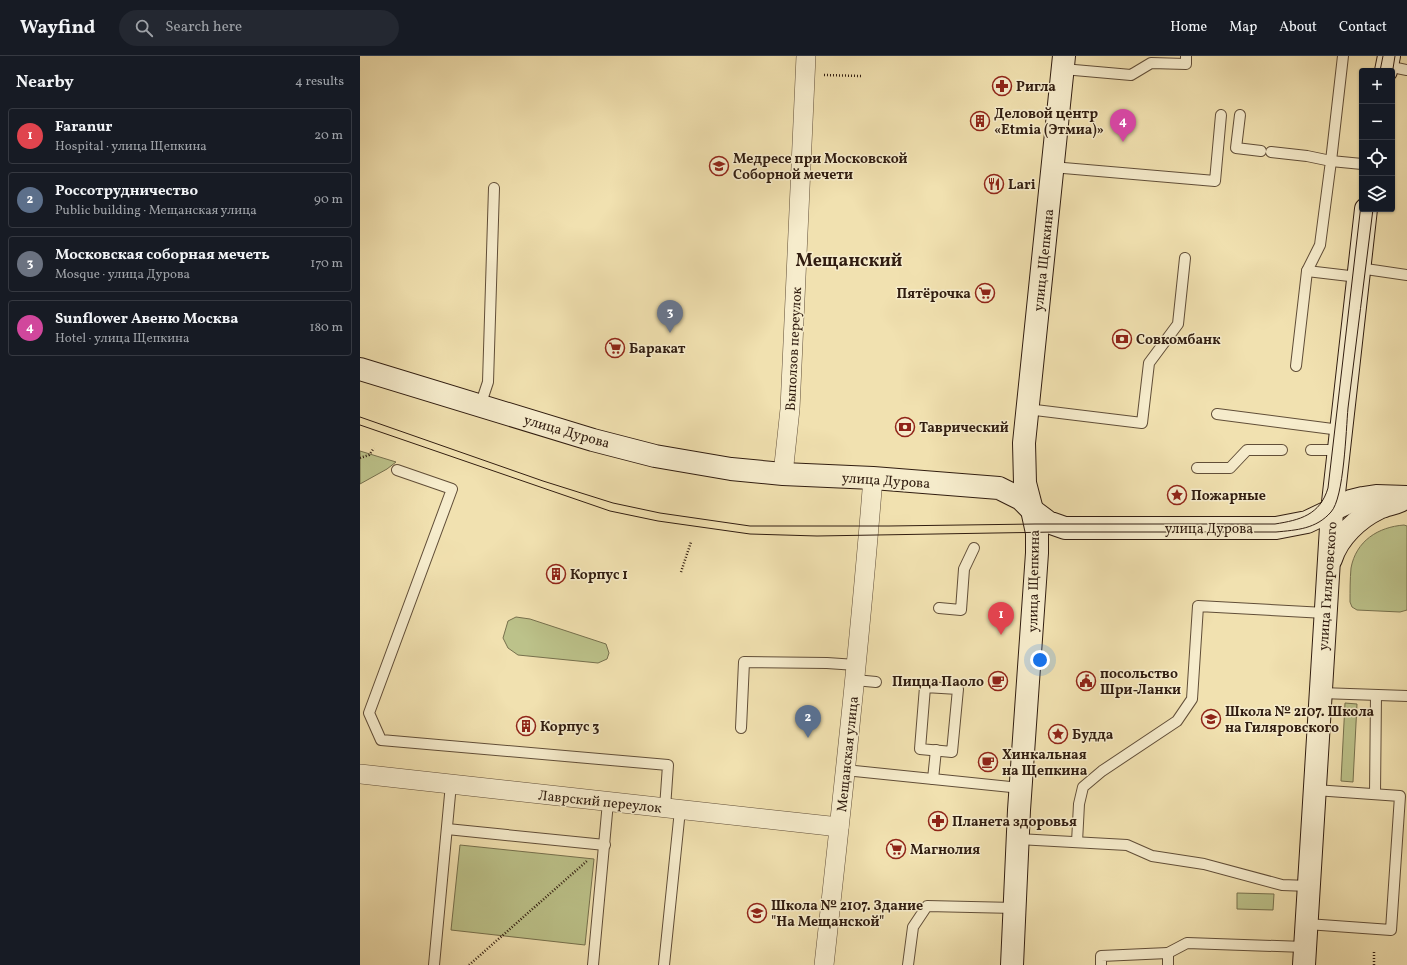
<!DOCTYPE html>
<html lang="en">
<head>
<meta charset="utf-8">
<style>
	:root { --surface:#171b24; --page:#242831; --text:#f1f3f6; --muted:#9ea1a6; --line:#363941; --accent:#c59692 }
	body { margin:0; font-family:Vollkorn,serif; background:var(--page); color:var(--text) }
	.controls { position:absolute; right:12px; top:12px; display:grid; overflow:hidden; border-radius:4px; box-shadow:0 1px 3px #0004 }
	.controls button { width:36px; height:36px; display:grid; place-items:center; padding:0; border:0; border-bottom:1px solid var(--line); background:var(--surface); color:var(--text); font:20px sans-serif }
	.you { position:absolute; left:680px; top:604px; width:14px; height:14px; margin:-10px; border:3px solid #fff; border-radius:50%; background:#1a73e8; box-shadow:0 0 0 6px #1a73e833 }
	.badge { display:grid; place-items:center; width:26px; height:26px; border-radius:50%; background:var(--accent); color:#fff; font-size:13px; font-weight:700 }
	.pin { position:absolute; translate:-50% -33px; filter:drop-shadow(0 1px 2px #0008) }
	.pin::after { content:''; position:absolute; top:21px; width:14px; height:12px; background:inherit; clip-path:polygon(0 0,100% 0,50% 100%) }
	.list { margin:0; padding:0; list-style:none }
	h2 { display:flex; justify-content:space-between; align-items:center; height:52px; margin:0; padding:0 16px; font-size:17px }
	h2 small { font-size:13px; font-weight:400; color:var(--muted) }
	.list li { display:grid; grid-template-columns:26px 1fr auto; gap:12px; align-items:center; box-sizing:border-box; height:56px; margin:0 8px 8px; padding:0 8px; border:1px solid var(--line); border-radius:4px }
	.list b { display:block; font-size:15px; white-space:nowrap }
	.list p { margin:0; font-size:13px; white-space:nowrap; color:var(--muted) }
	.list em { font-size:13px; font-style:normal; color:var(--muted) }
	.icon { flex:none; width:22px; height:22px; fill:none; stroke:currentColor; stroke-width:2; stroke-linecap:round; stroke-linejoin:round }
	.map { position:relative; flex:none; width:1047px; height:909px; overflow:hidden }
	header { display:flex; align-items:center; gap:24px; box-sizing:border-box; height:56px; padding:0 20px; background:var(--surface); border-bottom:1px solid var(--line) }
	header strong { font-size:19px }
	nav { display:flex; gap:22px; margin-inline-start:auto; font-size:14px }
	.search { width:280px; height:36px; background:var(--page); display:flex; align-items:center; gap:10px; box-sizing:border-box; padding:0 14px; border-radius:22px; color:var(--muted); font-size:15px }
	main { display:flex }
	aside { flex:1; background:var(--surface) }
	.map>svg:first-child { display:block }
</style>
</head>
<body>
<header>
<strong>Wayfind</strong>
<div class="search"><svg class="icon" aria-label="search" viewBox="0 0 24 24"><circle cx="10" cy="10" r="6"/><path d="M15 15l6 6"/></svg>Search here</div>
<nav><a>Home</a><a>Map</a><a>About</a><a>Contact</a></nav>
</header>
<main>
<aside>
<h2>Nearby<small>4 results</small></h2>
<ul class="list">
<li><span class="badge" style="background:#e0444e">1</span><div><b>Faranur</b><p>Hospital · улица Щепкина</p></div><em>20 m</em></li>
<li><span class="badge" style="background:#5c6f8a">2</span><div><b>Россотрудничество</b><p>Public building · Мещанская улица</p></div><em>90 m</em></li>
<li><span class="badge" style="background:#6b7280">3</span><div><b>Московская соборная мечеть</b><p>Mosque · улица Дурова</p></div><em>170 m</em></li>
<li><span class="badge" style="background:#d1479c">4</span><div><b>Sunflower Авеню Москва</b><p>Hotel · улица Щепкина</p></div><em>180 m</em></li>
</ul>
</aside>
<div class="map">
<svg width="1047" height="909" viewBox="0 0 1047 909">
	<rect width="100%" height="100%" fill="#f1e1b0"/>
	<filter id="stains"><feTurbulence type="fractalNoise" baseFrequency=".005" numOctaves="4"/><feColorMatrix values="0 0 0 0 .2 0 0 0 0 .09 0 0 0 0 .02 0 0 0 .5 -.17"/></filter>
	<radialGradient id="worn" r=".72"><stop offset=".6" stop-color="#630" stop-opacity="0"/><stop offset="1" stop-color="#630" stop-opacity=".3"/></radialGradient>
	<!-- green -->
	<g fill="#bcc28a" stroke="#76704d">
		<polygon points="0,395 36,406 27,413 0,428"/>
		<path d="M1044 469 1047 470V554L1040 556 997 554 992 551 990 546C990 535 990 523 991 512 996 485 1018 471 1044 469Z"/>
		<polygon points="156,561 170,563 246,588 249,597 247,603 238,607 158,599 148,592 143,582 148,565"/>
		<polygon points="985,647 997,648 993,726 981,725"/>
		<polygon points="100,789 234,803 225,889 91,874"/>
		<polygon points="877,837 914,838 913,854 877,853"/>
	</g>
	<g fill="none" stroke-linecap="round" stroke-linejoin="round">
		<defs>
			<g id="lane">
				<polyline points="983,0 971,105 1002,108"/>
				<polyline points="1027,10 1047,14"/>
				<polyline points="703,13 771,19 791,7 826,8 826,0"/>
				<polyline points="880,59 876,92 901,95"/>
				<polyline points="911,96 947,100 971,105 960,189 947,215 936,310"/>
				<polyline points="692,111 855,125 861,59"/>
				<polyline points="999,212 1047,219"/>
				<polyline points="947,215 998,221"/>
				<polyline points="120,350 128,326 134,132"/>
				<polyline points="667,353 782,367 789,307 818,268 825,202"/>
				<polyline points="857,358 980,374"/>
				<polyline points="951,394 978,394"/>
				<polyline points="837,412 870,412 887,394 922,394"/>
				<polyline points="37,414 92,433 9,657 21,684 308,709 305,752"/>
				<polyline points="579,552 601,554 604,513 614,492"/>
				<polyline points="495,624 516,626"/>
				<polygon points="565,631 598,633 592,696 560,693"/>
				<polyline points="961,637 1047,640"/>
				<polyline points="381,672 384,606 467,607 496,609"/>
				<polyline points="485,714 661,732"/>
				<polyline points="573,723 576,694"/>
				<polyline points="1015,738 1016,639"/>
				<polyline points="87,773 245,789"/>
				<polyline points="658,783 767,789 792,800 844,808 922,829 949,830"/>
				<polyline points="717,786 719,748 723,731 742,715 817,665 832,643 838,550 965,557"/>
				<polyline points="947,868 1031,874 1040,740 955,734"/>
				<polyline points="74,909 91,728"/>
				<polyline points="233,909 248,746"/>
				<polyline points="304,909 320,754"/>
				<polyline points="548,909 553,871 567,850 655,852"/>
				<polyline points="741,909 741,900 808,897"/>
				<polyline points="808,909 808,897 827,887 945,891"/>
			</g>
			<g id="street">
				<polyline points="423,418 430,353 446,0"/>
				<polyline points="0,718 479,771"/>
				<path d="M464 909C482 747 500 585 513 422"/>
			</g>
			<g id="secondary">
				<polyline points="1026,15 1029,0"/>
				<polyline points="0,313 233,384 295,400 371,413 423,418 513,422 639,432 661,443 672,454 688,466 705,472 916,472 947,466 991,445 1003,442 1016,440 1047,441"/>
				<path d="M971 503C978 481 998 462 1019 452 1026 449 1033 448 1040 445"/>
				<polyline points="652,909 659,754 677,497 677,477 672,454 665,427 664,387 704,0"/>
				<polyline points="944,909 972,455 1006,153"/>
			</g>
		</defs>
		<!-- lane casing -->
		<use href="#lane" stroke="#614e38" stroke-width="12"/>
		<!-- street casing -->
		<use href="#street" stroke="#614e38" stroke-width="20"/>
		<!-- secondary casing -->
		<use href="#secondary" stroke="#311d10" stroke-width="24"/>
		<!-- path -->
		<g stroke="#311d10" stroke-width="2.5" stroke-dasharray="1 2" stroke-linecap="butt">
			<polyline points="464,19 501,20"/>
			<polyline points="0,402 9,399 14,392"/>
			<polyline points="321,516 331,486"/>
			<polyline points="109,909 228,804"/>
			<polyline points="1014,909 1014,895"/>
		</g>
		<!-- lane -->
		<use href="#lane" stroke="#f6eccc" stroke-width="10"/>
		<!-- street -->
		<use href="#street" stroke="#f6eccc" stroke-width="19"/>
		<!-- secondary -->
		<use href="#secondary" stroke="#f6eccc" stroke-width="22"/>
		<!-- tram -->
		<g stroke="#311d10" stroke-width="1">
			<polyline points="1020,15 1023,0"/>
			<polyline points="1032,19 1035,0"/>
			<path d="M0 361 183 425 253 447 300 457 390 470H529L675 468H915C940 464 960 459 968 432L1002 140"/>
			<path d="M0 369 250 455 298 465 390 478 457 480 695 476H916C937 474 956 473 971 456 984 442 986 374 988 352 996 286 1005 219 1013 153"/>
		</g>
	</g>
	<!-- icons -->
	<defs>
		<symbol id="pharmacy-ring" viewBox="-11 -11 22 22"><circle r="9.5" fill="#f6eccc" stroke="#8f2418" stroke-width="1.5"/><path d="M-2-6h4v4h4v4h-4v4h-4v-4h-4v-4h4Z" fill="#8f2418"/></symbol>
		<symbol id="building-ring" viewBox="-11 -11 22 22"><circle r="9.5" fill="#f6eccc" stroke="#8f2418" stroke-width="1.5"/><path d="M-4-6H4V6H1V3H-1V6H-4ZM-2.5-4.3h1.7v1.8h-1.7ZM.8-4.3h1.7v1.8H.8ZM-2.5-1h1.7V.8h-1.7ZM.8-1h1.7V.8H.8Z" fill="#8f2418"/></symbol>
		<symbol id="university-ring" viewBox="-11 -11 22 22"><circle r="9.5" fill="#f6eccc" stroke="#8f2418" stroke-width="1.5"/><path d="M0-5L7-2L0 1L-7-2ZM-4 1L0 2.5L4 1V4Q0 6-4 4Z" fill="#8f2418"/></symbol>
		<symbol id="restaurant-ring" viewBox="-11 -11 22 22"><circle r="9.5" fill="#f6eccc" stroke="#8f2418" stroke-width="1.5"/><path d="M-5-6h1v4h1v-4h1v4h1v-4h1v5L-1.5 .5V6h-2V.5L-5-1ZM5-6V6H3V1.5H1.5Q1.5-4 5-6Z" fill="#8f2418"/></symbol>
		<symbol id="supermarket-ring" viewBox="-11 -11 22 22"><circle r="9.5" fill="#f6eccc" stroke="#8f2418" stroke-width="1.5"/><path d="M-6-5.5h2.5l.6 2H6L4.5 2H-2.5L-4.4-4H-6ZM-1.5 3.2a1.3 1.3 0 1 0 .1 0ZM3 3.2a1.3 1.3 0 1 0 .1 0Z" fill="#8f2418"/></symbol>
		<symbol id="bank-ring" viewBox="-11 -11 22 22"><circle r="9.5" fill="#f6eccc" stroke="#8f2418" stroke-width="1.5"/><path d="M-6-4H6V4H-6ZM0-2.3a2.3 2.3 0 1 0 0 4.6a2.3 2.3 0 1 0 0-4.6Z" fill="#8f2418"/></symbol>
		<symbol id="sight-ring" viewBox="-11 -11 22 22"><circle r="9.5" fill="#f6eccc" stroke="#8f2418" stroke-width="1.5"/><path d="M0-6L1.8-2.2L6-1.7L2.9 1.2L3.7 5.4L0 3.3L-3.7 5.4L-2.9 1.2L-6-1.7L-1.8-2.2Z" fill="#8f2418"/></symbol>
		<symbol id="cafe-ring" viewBox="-11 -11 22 22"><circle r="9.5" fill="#f6eccc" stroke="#8f2418" stroke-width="1.5"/><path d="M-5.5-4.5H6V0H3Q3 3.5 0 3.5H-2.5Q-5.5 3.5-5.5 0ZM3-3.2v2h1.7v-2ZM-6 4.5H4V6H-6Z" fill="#8f2418"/></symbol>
		<symbol id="civic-ring" viewBox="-11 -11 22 22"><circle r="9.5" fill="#f6eccc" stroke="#8f2418" stroke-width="1.5"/><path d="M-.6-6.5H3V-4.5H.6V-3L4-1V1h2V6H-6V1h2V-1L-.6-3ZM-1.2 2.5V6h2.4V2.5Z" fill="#8f2418"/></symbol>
		<symbol id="school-ring" viewBox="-11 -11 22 22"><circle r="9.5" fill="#f6eccc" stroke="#8f2418" stroke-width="1.5"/><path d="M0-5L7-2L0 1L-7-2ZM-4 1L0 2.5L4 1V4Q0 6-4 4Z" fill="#8f2418"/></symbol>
	</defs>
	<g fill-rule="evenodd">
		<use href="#pharmacy-ring" x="631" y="19" width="22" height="22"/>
		<use href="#building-ring" x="609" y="54" width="22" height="22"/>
		<use href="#university-ring" x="348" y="99" width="22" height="22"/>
		<use href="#restaurant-ring" x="623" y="117" width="22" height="22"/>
		<use href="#supermarket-ring" x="614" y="226" width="22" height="22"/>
		<use href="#bank-ring" x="751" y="272" width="22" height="22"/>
		<use href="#supermarket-ring" x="244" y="281" width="22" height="22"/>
		<use href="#bank-ring" x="534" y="360" width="22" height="22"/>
		<use href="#sight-ring" x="806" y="428" width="22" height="22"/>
		<use href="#building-ring" x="185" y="507" width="22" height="22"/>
		<use href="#cafe-ring" x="627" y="614" width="22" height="22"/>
		<use href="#civic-ring" x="715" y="614" width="22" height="22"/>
		<use href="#school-ring" x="840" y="652" width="22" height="22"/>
		<use href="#building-ring" x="155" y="659" width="22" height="22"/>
		<use href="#sight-ring" x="687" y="667" width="22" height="22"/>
		<use href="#cafe-ring" x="617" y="695" width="22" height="22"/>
		<use href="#pharmacy-ring" x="567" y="754" width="22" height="22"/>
		<use href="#supermarket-ring" x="525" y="782" width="22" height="22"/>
		<use href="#school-ring" x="386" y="846" width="22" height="22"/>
	</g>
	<g text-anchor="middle" stroke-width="3" stroke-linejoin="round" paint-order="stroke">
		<!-- poi labels -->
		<g font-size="14" font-weight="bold" fill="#311d10" stroke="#f6eccc" text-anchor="start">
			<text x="656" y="35">Ригла</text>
			<text x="634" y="62">Деловой центр<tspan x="634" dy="16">«Etmia (Этмиа)»</tspan></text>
			<text x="373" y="107">Медресе при Московской<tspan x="373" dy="16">Соборной мечети</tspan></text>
			<text x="648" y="133">Lari</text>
			<text x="611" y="242" text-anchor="end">Пятёрочка</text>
			<text x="776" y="288">Совкомбанк</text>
			<text x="269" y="297">Баракат</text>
			<text x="559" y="376">Таврический</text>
			<text x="831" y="444">Пожарные</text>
			<text x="210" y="523">Корпус 1</text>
			<text x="740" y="622">посольство<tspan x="740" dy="16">Шри-Ланки</tspan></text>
			<text x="624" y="630" text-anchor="end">Пицца Паоло</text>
			<text x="865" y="660">Школа № 2107. Школа<tspan x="865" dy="16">на Гиляровского</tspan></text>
			<text x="180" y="675">Корпус 3</text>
			<text x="712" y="683">Будда</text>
			<text x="642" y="703">Хинкальная<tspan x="642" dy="16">на Щепкина</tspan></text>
			<text x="592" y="770">Планета здоровья</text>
			<text x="550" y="798">Магнолия</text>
			<text x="411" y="854">Школа № 2107. Здание<tspan x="411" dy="16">"На Мещанской"</tspan></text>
		</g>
		<!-- street labels -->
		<g font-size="14" fill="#311d10" stroke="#f6eccc">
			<text transform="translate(683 204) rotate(-84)" y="5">улица Щепкина</text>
			<text transform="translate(433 293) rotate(-87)" y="5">Выползов переулок</text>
			<text transform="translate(207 375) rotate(16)" y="5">улица Дурова</text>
			<text transform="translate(526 424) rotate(4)" y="5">улица Дурова</text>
			<text x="849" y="477">улица Дурова</text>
			<text transform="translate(673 525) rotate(-89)" y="5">улица Щепкина</text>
			<text transform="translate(967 530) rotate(-86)" y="5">улица Гиляровского</text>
			<text transform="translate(487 698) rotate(-84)" y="5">Мещанская улица</text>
			<text transform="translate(240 745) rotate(6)" y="5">Лаврский переулок</text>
		</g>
		<!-- district labels -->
		<g font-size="18" font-weight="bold" fill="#311d10" stroke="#f6eccc">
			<text x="489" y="210">Мещанский</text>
		</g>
	</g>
	<rect width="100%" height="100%" filter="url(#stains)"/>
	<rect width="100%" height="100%" fill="url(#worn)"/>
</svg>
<div class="controls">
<button>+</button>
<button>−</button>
<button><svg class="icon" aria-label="locate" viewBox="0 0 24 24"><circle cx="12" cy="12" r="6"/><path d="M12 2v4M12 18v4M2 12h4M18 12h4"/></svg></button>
<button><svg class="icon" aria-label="layers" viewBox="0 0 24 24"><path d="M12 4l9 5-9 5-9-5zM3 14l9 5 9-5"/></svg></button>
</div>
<div class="you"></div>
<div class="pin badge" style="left:641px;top:579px;background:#e0444e">1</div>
<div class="pin badge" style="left:448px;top:682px;background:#5c6f8a">2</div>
<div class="pin badge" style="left:310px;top:277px;background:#6b7280">3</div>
<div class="pin badge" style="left:763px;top:86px;background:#d1479c">4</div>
</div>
</main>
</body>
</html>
